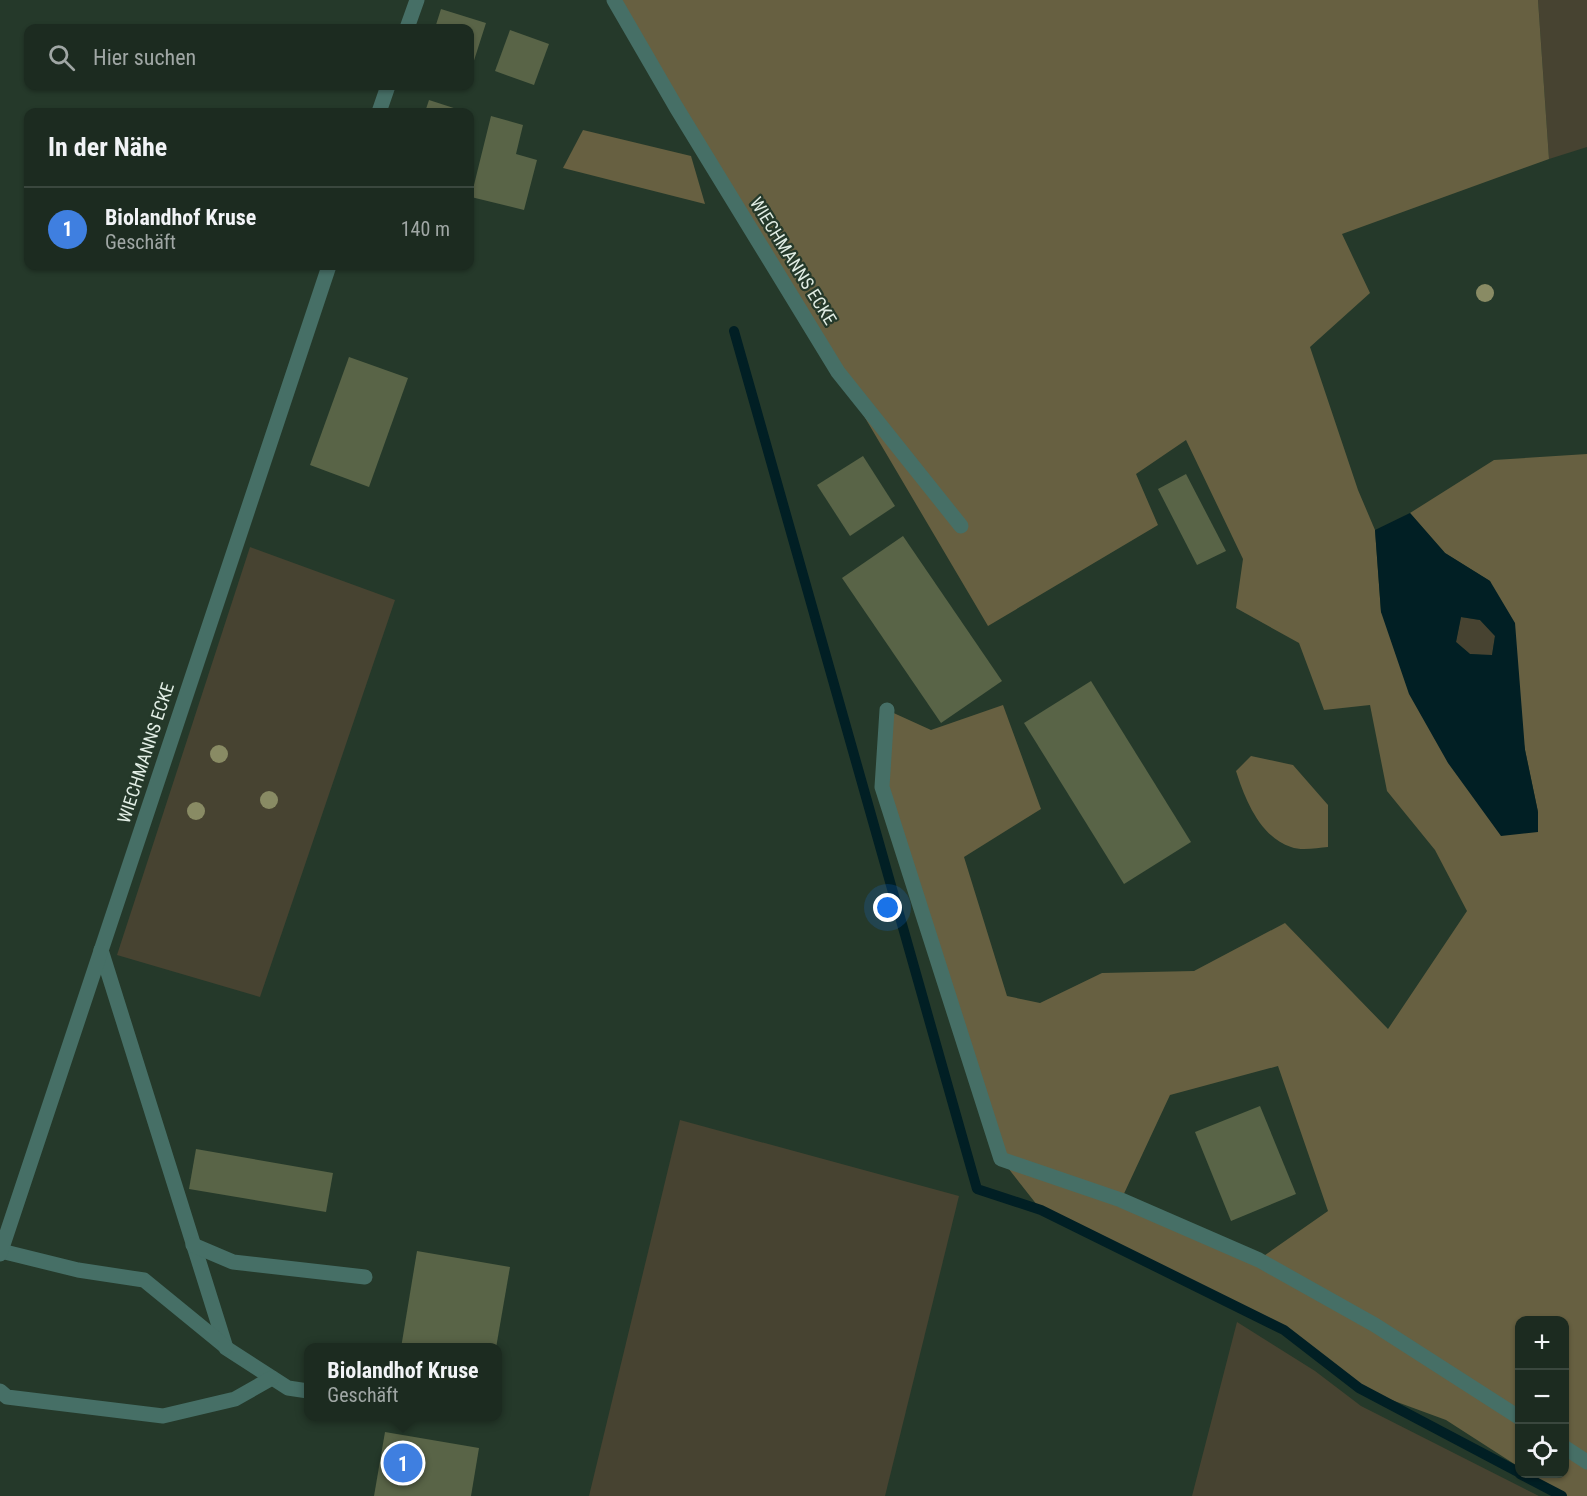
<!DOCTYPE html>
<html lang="de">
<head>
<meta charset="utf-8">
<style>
	:root { --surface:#1c2b20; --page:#29372d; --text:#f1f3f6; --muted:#a0a7a5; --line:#3a473e; --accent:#db2777 }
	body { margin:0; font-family:"Roboto Condensed",sans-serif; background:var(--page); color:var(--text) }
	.controls { position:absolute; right:18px; bottom:18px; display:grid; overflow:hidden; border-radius:12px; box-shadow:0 2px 4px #0004 }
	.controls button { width:54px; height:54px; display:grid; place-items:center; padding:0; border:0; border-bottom:2px solid var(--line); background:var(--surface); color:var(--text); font:30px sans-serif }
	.you { position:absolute; left:888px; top:908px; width:21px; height:21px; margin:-15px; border:4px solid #fff; border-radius:50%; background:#1a73e8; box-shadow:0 0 0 9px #1a73e833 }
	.badge { display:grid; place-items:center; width:39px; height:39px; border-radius:50%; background:var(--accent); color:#fff; font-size:20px; font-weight:700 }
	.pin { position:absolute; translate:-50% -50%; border:3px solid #fff; box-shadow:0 2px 6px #0006 }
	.popup { position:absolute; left:304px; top:1343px; width:198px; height:78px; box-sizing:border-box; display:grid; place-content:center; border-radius:12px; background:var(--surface); filter:drop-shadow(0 2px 4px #0005); font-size:20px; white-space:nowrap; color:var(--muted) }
	.popup b { font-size:22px; color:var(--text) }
	.popup::after { content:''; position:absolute; left:50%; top:100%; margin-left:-12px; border:12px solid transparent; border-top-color:var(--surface) }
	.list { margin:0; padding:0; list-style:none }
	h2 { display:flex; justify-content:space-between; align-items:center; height:78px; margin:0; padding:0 24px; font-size:26px }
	h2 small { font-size:20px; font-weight:400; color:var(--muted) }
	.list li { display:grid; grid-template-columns:39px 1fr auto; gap:18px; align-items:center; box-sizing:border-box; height:84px; padding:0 24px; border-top:2px solid var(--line) }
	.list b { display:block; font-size:22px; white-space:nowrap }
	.list p { margin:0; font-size:20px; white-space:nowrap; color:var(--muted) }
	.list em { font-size:20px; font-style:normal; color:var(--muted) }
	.icon { flex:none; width:33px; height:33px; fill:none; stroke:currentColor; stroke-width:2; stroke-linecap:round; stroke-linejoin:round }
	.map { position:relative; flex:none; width:1587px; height:1496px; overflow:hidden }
	.search { position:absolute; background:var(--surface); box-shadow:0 2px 4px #0004; left:24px; top:24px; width:450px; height:66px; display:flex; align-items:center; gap:15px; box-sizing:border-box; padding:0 21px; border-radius:12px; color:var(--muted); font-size:22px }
	.panel { position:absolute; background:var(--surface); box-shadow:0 2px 4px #0004; left:24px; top:108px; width:450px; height:162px; border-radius:12px }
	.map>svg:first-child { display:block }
</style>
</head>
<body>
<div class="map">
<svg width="1587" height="1496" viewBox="0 0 1587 1496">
	<rect width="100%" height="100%" fill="#25392a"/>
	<!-- green -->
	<g fill="#474331">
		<polygon points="1538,0 1587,0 1587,147 1549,159"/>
		<polygon points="250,547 395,600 260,997 117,955"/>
		<polygon points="1461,617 1480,620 1495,636 1492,656 1470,654 1456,642"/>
		<polygon points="680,1120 959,1196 885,1496 589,1496"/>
		<polygon points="1237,1322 1315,1371 1361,1406 1539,1496 1192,1496"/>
	</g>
	<!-- forest -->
	<g fill="#676041" fill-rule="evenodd">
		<path d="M614 0H1538L1549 159 1342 234 1370 293 1310 347 1358 490 1375 530 1381 612 1538 812 1490 581 1445 553 1410 513 1494 460 1587 454V1496H1566L1531 1474H1564V1320H1520L1519 1467 1446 1420 1359 1388 1284 1330 1041 1210 1001 1159 882 787 887 710 931 730 1003 705 1041 809 964 857 1007 996 1040 1003 1102 973 1194 971 1285 923 1388 1029 1467 911 1435 850 1387 791 1370 705 1324 710 1299 643 1236 608 1243 559 1186 440 1136 474 1158 525 988 626 838 372ZM1278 1066 1328 1211 1258 1260 1121 1200 1170 1095Z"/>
		<polygon points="583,130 691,156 705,204 563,168"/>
		<path d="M1251 756 1293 765 1328 805V847C1317 848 1301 851 1291 847 1260 837 1245 799 1236 771Z"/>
	</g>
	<!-- water -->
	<path fill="#011f24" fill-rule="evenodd" d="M1410 513 1445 553 1490 581 1515 623 1525 750 1538 812V832L1501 836 1448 763 1409 694 1381 612 1375 530ZM1461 617 1480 620 1495 636 1492 655 1470 654 1456 642Z"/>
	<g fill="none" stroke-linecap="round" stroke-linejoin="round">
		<!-- stream -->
		<g stroke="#011f24" stroke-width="10">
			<polyline points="734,331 977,1189 1041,1210 1284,1330 1359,1388 1520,1473"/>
			<polyline points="1520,1474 1562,1496"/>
		</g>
	</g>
	<!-- building -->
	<g fill="#596447">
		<polygon points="441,9 486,23 470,73 470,28 435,28"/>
		<polygon points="510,30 549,44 534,85 495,71"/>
		<polygon points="429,100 466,112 425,112"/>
		<polygon points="491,116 523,125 516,154 537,160 524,210 471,197"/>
		<polygon points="349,357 408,378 369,487 310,465"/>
		<polygon points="863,456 895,506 850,536 817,485"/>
		<polygon points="1186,474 1226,551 1197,565 1158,489"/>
		<polygon points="903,536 1002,681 941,723 842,578"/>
		<polygon points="1091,681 1191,842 1124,884 1024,723"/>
		<polygon points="1260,1106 1296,1194 1231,1221 1195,1132"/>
		<polygon points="196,1149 333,1173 326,1212 189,1189"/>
		<polygon points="417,1251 510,1267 496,1348 401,1348"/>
		<polygon points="385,1432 479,1448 471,1496 374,1496"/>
	</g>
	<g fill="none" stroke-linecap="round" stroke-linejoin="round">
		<!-- lane -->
		<g stroke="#466f66" stroke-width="15">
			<polyline points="887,710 882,787 1001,1159 1121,1200 1259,1260 1375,1325 1520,1418"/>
			<polyline points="101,950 226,1348 288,1388 308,1391"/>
			<polyline points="193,1245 233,1262 365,1277"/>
			<polyline points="1,1251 78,1270 144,1280 226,1347"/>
			<polyline points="0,1391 7,1397 163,1416 235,1399 272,1378"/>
			<polyline points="1564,1447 1587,1462"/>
		</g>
		<!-- street -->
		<g stroke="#466f66" stroke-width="15">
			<polyline points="614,0 676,107 838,372 961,526"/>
			<polyline points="407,28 417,0"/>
			<polyline points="379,112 388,86"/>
			<polyline points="0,1254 329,266"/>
		</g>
	</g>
	<!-- trees -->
	<g fill="#898b64">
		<circle cx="1485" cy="293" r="9"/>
		<circle cx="219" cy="754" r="9"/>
		<circle cx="269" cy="800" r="9"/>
		<circle cx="196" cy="811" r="9"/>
	</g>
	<g text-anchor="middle" stroke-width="4.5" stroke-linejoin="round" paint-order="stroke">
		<!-- street labels -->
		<g font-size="18" fill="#e2eee5" stroke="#25392a">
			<text transform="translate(793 261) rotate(58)" y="6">WIECHMANNS ECKE</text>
			<text transform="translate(146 753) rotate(-72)" y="6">WIECHMANNS ECKE</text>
		</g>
	</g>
</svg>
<div class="controls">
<button>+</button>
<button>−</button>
<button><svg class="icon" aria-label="locate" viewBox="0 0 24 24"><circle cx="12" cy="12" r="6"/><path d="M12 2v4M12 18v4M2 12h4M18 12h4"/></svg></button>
</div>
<div class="you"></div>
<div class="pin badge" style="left:403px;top:1463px;background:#3f7fe0">1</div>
<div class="popup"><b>Biolandhof Kruse</b>Geschäft</div>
<div class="search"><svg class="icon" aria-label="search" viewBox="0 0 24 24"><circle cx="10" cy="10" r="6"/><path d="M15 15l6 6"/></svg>Hier suchen</div>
<section class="panel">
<h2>In der Nähe<small></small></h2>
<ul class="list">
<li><span class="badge" style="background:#3f7fe0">1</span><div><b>Biolandhof Kruse</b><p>Geschäft</p></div><em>140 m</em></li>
</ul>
</section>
</div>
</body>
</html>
